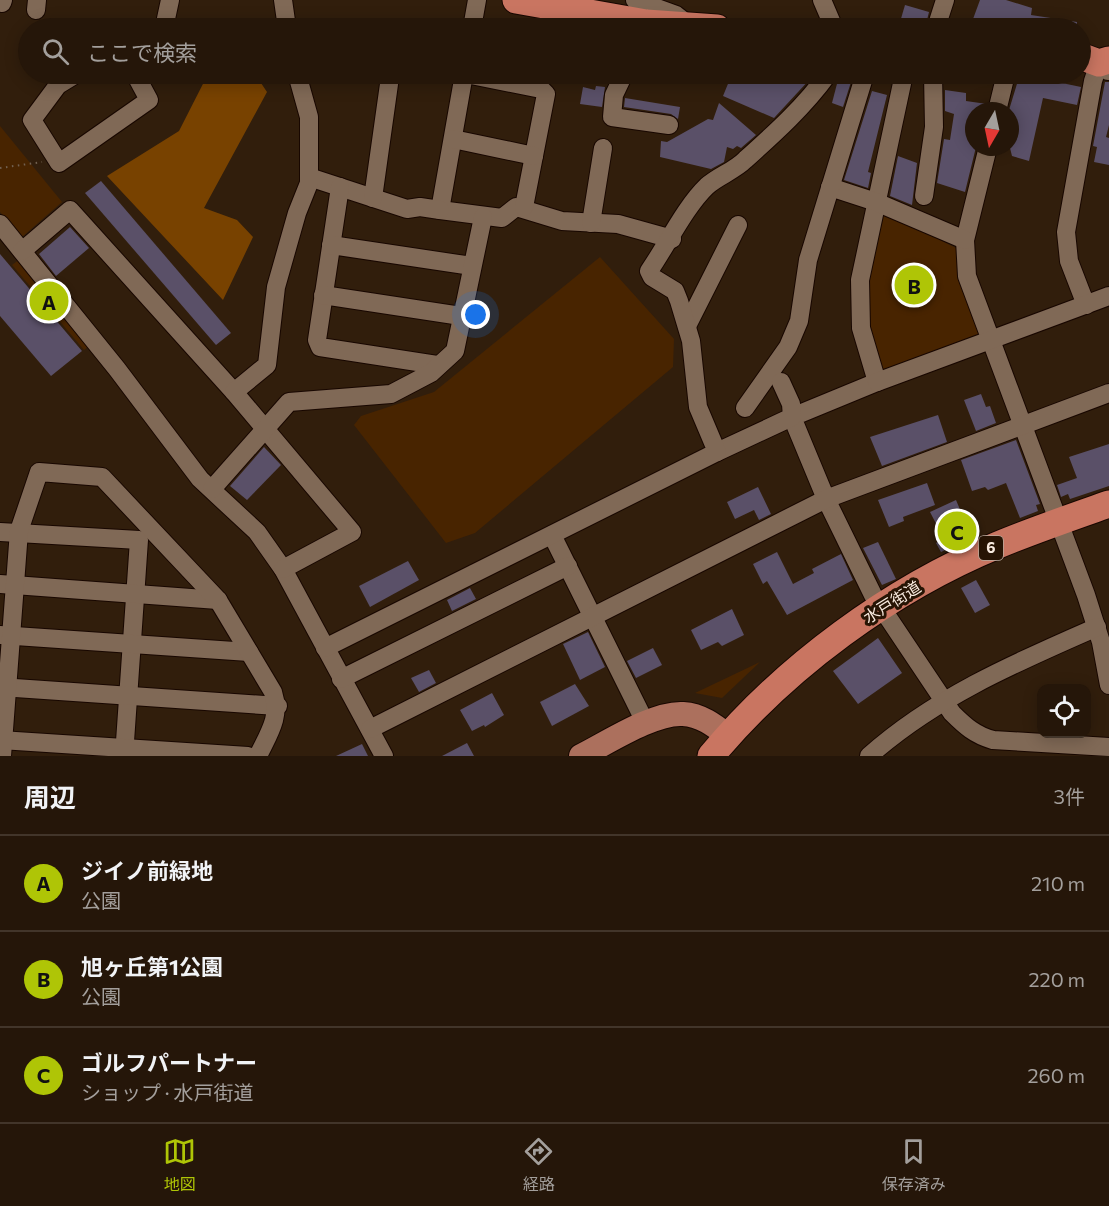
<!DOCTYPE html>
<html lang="ja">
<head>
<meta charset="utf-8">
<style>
	:root { --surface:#251609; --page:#2d1f12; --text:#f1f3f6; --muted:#a39f9c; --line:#42352a; --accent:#afc506 }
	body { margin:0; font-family:Commissioner,"Noto Sans JP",sans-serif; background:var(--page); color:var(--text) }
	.controls { position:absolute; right:18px; bottom:18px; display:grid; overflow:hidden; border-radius:12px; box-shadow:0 3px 15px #0003 }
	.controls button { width:54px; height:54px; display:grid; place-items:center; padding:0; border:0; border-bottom:2px solid var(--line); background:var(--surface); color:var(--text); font:30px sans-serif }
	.compass { position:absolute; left:965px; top:102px; width:54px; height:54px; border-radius:50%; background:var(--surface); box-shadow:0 3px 15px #0003; rotate:189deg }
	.you { position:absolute; left:476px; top:315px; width:21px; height:21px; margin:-15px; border:4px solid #fff; border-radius:50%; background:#1a73e8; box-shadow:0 0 0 9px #1a73e833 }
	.badge { display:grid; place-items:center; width:39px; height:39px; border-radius:50%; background:var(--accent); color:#111; font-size:20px; font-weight:700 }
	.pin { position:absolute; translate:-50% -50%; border:3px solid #fff; box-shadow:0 2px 6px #0006 }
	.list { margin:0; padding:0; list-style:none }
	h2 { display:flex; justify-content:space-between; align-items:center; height:78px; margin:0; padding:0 24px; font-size:26px }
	h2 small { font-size:20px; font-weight:400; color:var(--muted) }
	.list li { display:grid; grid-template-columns:39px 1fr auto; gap:18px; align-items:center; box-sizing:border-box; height:96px; padding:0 24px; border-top:2px solid var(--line) }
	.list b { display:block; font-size:22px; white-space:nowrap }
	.list p { margin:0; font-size:20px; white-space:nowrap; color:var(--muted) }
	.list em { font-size:20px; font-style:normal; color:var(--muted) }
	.icon { flex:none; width:33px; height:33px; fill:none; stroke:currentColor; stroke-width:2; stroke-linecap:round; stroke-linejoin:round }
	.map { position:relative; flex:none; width:1109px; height:756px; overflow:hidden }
	.search { position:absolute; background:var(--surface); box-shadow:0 3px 15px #0003; left:18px; right:18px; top:18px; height:66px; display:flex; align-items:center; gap:15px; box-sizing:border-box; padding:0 21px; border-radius:33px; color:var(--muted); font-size:22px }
	.sheet { height:366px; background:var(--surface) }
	nav { display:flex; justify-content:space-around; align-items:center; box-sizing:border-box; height:84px; border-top:2px solid var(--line); background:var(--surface); font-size:16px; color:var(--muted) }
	nav a { display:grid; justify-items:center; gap:3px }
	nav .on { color:var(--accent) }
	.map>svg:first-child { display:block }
</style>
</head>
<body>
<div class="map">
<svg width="1109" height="756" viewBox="0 0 1109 756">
	<rect width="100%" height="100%" fill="#311e0c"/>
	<!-- green -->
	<g fill="#482400">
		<polygon points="0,126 62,202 22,237 0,212"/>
		<polygon points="882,211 958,249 983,333 879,371 863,297"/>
		<polygon points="600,257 674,339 673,367 475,533 446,543 354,425 361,416 434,392"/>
		<polygon points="20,259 91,344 84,350 12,265"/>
		<polygon points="760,662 722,698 695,693"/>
	</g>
	<!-- forest -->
	<polygon fill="#784200" points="208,74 255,74 267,92 204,208 237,220 253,237 223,300 107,176 179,131"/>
	<!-- building -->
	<g fill="#5a5068">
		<polygon points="980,0 1006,0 1032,8 1031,15 1077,22 1077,28 984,28 984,23 973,19"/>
		<polygon points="905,5 929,12 925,28 900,22"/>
		<polygon points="732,74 802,74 811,78 774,118 723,96"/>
		<polygon points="1020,74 1044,74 1043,79 1081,87 1077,105 1043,98 1029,161 1012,156 1010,148 1009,110"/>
		<polygon points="839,76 852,79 843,107 832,103"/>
		<polygon points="1105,82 1109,82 1109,125 1106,137 1109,138 1109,165 1094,162 1097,147 1093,146"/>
		<polygon points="596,86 605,87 602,107 580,104 583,87 595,90"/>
		<polygon points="945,90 966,93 966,101 987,104 986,111 974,111 976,147 965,192 937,183 944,139 950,140 954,114 945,111"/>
		<polygon points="872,91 887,95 868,172 871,173 868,188 844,180"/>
		<polygon points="625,98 680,107 678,119 671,114 624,107"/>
		<polygon points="719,103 756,135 741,148 737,146 733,149 727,147 724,162 711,169 660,157 661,141 667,142 708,119 713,120"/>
		<polygon points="898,156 917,163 912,205 890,196"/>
		<polygon points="101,181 231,333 216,345 85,193"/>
		<polygon points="70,227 89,248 56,276 39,254"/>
		<polygon points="0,254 82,351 51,376 0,316"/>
		<polygon points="981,394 986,407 990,406 996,423 976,431 964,400"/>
		<polygon points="938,415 947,442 882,466 870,437"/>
		<polygon points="1016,440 1040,504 1036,505 1038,511 1020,518 1006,483 988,490 985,487 972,491 961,460"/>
		<polygon points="1109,444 1109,486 1070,499 1068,494 1061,497 1057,485 1077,478 1069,457"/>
		<polygon points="264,447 281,465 247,500 230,486"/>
		<polygon points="927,483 935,505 903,517 904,521 889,527 878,500"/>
		<polygon points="758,487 771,514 759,520 754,510 735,519 727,502"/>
		<polygon points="956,500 972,538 941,552 936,543 944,539 930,512"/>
		<polygon points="878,542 896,579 882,585 863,548"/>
		<polygon points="777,552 793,584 814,573 812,569 841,554 853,580 787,615 767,581 763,584 753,564"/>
		<polygon points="408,561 419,580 370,607 359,586"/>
		<polygon points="976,580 990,605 975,613 961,588"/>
		<polygon points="470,588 476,599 452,611 447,600"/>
		<polygon points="732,609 744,635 722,646 718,642 701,650 691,630"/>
		<polygon points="588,632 605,667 580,680 563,644"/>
		<polygon points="878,638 902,673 858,704 833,671"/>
		<polygon points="653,648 662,665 636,678 627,661"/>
		<polygon points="429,670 436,683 419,692 411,678"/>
		<polygon points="575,684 589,706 552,726 540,702"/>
		<polygon points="492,693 504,715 485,727 484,725 472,731 460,710"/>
		<polygon points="467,743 474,756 442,756"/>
		<polygon points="362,744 368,756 336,756"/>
	</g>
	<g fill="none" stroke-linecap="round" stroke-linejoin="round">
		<defs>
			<g id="minor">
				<polyline points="283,0 287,28"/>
				<polyline points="635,0 676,15 685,22"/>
				<polyline points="822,0 834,28"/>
				<polyline points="2,3 3,0"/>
				<polyline points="36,10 37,0"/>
				<polyline points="164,28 170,0"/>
				<polyline points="472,28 477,0"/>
				<polyline points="936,28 945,0"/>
				<polyline points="76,74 58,85 32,120 59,163 149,100 135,74"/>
				<polyline points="464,74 440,210 502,218 516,207 562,221 618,224 672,239"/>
				<polyline points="466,74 541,89 546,94 524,207"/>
				<polyline points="624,74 614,95 612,117 669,125"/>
				<path d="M904 74 860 280 861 328 877 382 792 417 826 499 873 595 952 713C965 726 975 735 993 740L1109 747"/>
				<polyline points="997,111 1006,74"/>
				<polyline points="453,139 534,156"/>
				<polyline points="988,147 965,240 967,276 1086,595 1101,642 1109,685"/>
				<polyline points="309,177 407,209 420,207 440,210"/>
				<polyline points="340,187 317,340 320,347 437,365"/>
				<polyline points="830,187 876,202 965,240"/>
				<polyline points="924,196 934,127 933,74"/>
				<polyline points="373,198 390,77"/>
				<polyline points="591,223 603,148"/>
				<polyline points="0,224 117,369 200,479 257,532 283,569 384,756"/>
				<polyline points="331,245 472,266"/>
				<polyline points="22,251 70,210 234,392 352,532 283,569"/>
				<polyline points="323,295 461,316"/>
				<polyline points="1086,305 1069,261 1066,232 1093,81 1099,63 1108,71"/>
				<polyline points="687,326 738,225"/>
				<polyline points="877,382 1109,296"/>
				<polyline points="234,392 267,365 276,287 297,213 309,183 309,117 297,74"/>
				<polyline points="745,408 788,347 799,321 808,260 865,74"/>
				<polyline points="717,452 792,417 791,404 781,382"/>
				<polyline points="212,489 289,402 391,394 431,373 455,351 483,217"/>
				<polyline points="0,532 139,540 124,756"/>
				<polyline points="552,535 646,724"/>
				<polyline points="0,584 218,600"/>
				<polyline points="0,635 249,652"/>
				<path d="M325 648 717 452 698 407 691 341 679 301 675 291 652 277 649 271C667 245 685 207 707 186 718 176 734 171 745 160 775 133 804 107 828 74"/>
				<polyline points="341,679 568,566"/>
				<polyline points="0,687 278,706"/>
				<polyline points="370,729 826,499 1109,393"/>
				<polyline points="0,740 248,756"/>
				<path d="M2 756 19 531 39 472 102 477 218 600 273 692C281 717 269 733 258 756"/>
				<path d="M869 756C935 697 1017 662 1097 627"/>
			</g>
			<path id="major" d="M581 756C607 743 654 712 683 714 701 715 714 725 728 736"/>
			<g id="highway">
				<polyline points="516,0 646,23 717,28"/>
				<polyline points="1080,56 1099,63 1109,60"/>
				<path d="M711 756C785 667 891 589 998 545 1034 530 1072 517 1109 504"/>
			</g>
		</defs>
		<!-- minor casing -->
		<use href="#minor" stroke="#180700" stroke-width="20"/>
		<!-- major casing -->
		<use href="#major" stroke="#180700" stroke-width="26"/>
		<!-- highway casing -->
		<use href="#highway" stroke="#180700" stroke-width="29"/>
		<!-- path -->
		<polyline stroke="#726151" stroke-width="2" stroke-dasharray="1.5 4.5" stroke-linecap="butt" points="0,168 42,162"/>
		<!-- minor -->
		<use href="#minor" stroke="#806956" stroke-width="18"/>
		<!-- major -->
		<use href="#major" stroke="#ac705d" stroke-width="24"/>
		<!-- highway -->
		<use href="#highway" stroke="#c97561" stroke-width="27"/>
	</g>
	<g text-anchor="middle" stroke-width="6" stroke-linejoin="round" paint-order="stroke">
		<!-- shield labels -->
		<rect fill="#271404" stroke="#b9aa9d" stroke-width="1.5" x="979" y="536" width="24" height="24" rx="4.5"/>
		<g font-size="15" font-weight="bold" fill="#f8eadf">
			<text x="991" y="553">6</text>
		</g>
		<!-- street labels -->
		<g font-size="16" fill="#f8eadf" stroke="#271404">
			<text transform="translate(892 602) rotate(-32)" y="6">水戸街道</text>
		</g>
	</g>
</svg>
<div class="controls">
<button><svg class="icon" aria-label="locate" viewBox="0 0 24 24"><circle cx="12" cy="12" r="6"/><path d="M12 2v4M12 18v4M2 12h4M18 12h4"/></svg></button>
</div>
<svg class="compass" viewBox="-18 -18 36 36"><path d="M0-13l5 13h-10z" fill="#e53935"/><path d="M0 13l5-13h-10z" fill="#a39f9c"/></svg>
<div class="you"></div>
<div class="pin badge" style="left:49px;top:301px">A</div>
<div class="pin badge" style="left:914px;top:285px">B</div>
<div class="pin badge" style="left:957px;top:531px">C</div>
<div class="search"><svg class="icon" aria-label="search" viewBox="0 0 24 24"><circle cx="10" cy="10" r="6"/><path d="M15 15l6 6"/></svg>ここで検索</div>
</div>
<section class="sheet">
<h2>周辺<small>3件</small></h2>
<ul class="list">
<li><span class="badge">A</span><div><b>ジイノ前緑地</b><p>公園</p></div><em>210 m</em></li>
<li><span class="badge">B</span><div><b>旭ヶ丘第1公園</b><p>公園</p></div><em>220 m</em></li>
<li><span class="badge">C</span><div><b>ゴルフパートナー</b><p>ショップ · 水戸街道</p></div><em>260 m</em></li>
</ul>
</section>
<nav>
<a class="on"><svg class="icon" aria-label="map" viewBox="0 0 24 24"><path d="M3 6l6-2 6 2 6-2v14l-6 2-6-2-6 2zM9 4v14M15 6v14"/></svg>地図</a>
<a><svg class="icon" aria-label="directions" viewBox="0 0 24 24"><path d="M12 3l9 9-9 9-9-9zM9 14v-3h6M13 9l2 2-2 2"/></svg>経路</a>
<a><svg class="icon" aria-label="saved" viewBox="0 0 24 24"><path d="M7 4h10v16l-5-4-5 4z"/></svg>保存済み</a>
</nav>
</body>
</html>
